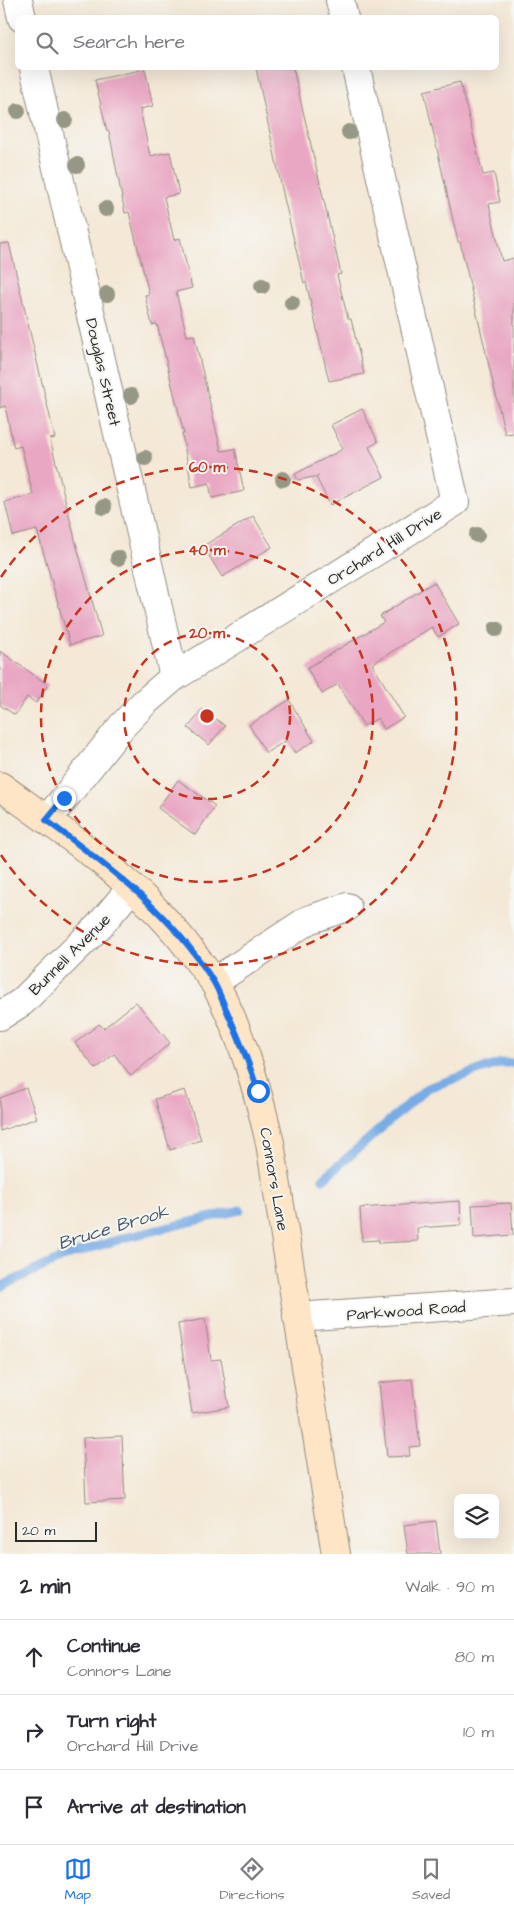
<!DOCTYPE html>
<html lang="en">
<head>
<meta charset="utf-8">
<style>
	:root { --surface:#fff; --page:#f2f2f3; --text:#2b2b33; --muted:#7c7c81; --line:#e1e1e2; --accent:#1a73e8 }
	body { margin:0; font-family:"Architects Daughter",sans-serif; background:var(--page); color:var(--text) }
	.controls { position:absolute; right:15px; bottom:15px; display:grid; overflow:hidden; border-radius:8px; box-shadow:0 5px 20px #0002 }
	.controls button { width:45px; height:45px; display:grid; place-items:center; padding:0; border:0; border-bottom:1px solid var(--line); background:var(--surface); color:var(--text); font:25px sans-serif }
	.scale { position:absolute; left:15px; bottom:12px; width:82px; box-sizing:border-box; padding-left:5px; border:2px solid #2b2b2b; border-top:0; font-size:14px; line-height:18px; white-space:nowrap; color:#2b2b2b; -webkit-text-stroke:4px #f6f6f2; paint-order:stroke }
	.stop { position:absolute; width:15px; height:15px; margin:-11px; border:4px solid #1a73e8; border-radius:50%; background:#fff }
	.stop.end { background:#1a73e8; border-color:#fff; box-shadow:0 1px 5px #0008 }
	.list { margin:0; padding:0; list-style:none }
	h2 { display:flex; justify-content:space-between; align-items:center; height:65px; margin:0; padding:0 20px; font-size:21px }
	h2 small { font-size:16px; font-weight:400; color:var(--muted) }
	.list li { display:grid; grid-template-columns:32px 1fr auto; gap:15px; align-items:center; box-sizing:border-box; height:75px; padding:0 20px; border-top:1px solid var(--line) }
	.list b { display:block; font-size:19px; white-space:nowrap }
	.list p { margin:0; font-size:16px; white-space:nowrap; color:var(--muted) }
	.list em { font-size:16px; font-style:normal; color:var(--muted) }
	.icon { flex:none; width:28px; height:28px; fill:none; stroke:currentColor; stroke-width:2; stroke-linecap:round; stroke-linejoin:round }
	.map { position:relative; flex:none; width:514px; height:1554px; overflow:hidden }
	.search { position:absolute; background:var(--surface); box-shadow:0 5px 20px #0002; left:15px; right:15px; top:15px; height:55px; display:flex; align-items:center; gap:12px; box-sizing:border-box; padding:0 18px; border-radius:8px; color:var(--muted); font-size:19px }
	.sheet { height:290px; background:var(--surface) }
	nav { display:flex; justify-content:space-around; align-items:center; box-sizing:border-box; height:70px; border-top:1px solid var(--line); background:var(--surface); font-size:14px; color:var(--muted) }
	nav a { display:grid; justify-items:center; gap:2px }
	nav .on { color:var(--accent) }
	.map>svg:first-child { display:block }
</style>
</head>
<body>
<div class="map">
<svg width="514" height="1554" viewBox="0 0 514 1554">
	<rect width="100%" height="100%" fill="#f6f6f2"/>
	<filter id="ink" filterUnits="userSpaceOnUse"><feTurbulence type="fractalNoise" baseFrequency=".02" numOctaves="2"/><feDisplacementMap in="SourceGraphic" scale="10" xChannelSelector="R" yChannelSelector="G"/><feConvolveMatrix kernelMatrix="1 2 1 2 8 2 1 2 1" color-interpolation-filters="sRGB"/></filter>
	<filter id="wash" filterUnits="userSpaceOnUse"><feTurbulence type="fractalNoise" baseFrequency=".0096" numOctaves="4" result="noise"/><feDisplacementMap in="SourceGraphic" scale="20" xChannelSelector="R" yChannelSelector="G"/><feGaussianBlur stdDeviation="1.12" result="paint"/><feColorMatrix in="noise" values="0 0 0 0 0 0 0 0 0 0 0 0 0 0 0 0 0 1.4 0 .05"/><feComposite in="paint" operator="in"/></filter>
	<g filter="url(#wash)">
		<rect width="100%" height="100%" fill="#f4e8d6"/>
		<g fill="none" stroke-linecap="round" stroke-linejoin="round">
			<!-- stream -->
			<g stroke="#78ace5" stroke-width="9">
				<polyline points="323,1179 427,1088 501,1063 514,1063"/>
				<polyline points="0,1287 66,1256 124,1238 240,1210"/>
			</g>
		</g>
		<g id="blocks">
			<!-- building -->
			<g fill="#e9a7c3">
				<polygon points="256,68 293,68 341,274 337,275 348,319 351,319 364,374 329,381 306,282 304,283 284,198"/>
				<polygon points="145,69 153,106 140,109 150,156 170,152 179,194 164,197 174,240 180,238 192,288 176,292 187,336 194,335 221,451 235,449 244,491 212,498 209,483 192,487 182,434 184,434 157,324 152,325 145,295 149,294 129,212 125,213 109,131 107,131 95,80"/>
				<polygon points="460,82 483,175 494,173 500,202 489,204 502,261 514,258 514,433 505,434 460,242 458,242 424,91"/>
				<polygon points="9,243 55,438 50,439 78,551 102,636 70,645 37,530 13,536 5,502 33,495 21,446 14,448 5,406 0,408 0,244"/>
				<polygon points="362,409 378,442 369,447 384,477 330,505 316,477 319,476 298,480 295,474 343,449 331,425"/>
				<polygon points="253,516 272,547 222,577 203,546"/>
				<polygon points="434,582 459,624 438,637 432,627 372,664 404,717 384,729 378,718 364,726 338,684 322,694 307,668 384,622 380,616"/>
				<polygon points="0,651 48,685 36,703 27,697 15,715 0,705"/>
				<polygon points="289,700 314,741 295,753 287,740 266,753 249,725"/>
				<polygon points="203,709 225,726 209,745 188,728"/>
				<polygon points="178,780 215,806 195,835 158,808"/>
				<polygon points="136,1002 170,1043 131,1076 114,1054 96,1069 75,1043 99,1024 104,1028"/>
				<polygon points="26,1088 37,1118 0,1131 0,1098"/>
				<polygon points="185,1090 201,1140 170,1150 155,1099"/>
				<polygon points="460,1201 461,1225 417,1228 418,1241 379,1243 379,1240 362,1241 360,1208"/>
				<polygon points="511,1203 513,1235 474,1238 472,1205"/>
				<polygon points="205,1319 211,1360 221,1359 229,1407 192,1413 178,1324"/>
				<polygon points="412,1379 420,1446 409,1447 410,1456 387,1457 379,1383"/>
				<polygon points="122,1436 125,1500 86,1502 83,1438"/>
				<polygon points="436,1521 440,1554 408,1554 404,1525"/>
			</g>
		</g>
	</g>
	<g filter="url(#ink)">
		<use href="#blocks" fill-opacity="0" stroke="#908a80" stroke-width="1"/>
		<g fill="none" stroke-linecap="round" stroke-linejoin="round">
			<defs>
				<g id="street">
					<polyline points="18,0 22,18"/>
					<polyline points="340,0 344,18"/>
					<polyline points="34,68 174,677"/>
					<polyline points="47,820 122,726 144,703 174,677 455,502 356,68"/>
					<polyline points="214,982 308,920 347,907"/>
					<polyline points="0,1016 22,1002 100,925 132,887"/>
					<polyline points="297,1317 514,1302"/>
				</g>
				<path id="secondary" d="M0 786C69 836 146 887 196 958 202 966 209 974 214 982 242 1033 257 1088 270 1143L336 1554"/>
			</defs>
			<!-- street casing -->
			<use href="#street" stroke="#908a80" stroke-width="30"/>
			<!-- secondary casing -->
			<use href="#secondary" stroke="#908a80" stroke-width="30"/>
			<!-- street -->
			<use href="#street" stroke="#fff" stroke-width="28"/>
			<!-- secondary -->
			<use href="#secondary" stroke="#fde5c5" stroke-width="28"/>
		</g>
		<!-- trees -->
		<g fill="#969885">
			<circle cx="18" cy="111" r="8"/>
			<circle cx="65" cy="120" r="8"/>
			<circle cx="349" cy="132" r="8"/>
			<circle cx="77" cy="165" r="8"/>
			<circle cx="106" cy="209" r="8"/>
			<circle cx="262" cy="286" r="8"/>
			<circle cx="107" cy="294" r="8"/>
			<circle cx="292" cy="303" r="8"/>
			<circle cx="131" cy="396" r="8"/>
			<circle cx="145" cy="458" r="8"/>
			<circle cx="283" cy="479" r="8"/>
			<circle cx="104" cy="507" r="8"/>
			<circle cx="477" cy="535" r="8"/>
			<circle cx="118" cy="558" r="8"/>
			<circle cx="496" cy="629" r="8"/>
		</g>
	</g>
	<g fill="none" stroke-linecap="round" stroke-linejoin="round" filter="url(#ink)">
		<!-- route -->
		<path stroke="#1a73e8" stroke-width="6" d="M64 798 46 820C109 868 171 912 213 981 218 989 222 1000 226 1009 238 1036 249 1062 258 1091"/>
	</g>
	<!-- distance rings -->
	<g fill="none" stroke="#c8321e" stroke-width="2.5" stroke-dasharray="9 6">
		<circle cx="207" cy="716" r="83"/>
		<circle cx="207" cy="716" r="166"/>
		<path d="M1 577A249 249 0 1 1 1 855"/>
	</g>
	<g text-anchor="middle" stroke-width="4" stroke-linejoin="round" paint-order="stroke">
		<!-- street labels -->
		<g font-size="16" fill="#2b2b2b" stroke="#f6f6f2">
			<text transform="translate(104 372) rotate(77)" y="6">Douglas Street</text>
			<text transform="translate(384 546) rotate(-32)" y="6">Orchard Hill Drive</text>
			<text transform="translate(69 954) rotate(-45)" y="6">Bunnell Avenue</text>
			<text transform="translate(275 1179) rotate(80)" y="6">Connors Lane</text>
			<text transform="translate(406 1310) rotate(-4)" y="6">Parkwood Road</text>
		</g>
		<!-- water labels -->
		<g font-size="18" font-style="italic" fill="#46586c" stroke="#f6f6f2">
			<text transform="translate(113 1227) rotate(-17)" y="6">Bruce Brook</text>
		</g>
	</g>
	<circle cx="207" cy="716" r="8" fill="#c8321e" stroke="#f6f6f2" stroke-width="2.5"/>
	<g font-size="15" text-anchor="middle" font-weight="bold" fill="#c8321e" stroke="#f6f6f2" stroke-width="4" stroke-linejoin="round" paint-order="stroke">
		<text x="207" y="472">60 m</text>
		<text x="207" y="555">40 m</text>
		<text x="207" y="638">20 m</text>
	</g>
</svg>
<div class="controls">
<button><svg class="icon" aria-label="layers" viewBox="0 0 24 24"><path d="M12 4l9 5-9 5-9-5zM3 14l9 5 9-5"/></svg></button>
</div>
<div class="scale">20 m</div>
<div class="stop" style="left:258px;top:1091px"></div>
<div class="stop end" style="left:64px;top:798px"></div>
<div class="search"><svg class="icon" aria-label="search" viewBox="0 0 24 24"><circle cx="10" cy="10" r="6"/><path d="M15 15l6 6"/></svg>Search here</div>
</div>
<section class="sheet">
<h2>2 min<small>Walk · 90 m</small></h2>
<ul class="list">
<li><svg class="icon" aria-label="ahead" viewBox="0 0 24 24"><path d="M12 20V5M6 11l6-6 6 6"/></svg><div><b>Continue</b><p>Connors Lane</p></div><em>80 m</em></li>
<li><svg class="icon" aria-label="right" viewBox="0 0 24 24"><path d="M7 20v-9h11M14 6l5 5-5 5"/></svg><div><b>Turn right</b><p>Orchard Hill Drive</p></div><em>10 m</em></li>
<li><svg class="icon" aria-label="arrive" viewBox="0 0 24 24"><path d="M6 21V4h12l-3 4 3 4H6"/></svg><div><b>Arrive at destination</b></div></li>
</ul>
</section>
<nav>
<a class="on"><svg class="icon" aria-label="map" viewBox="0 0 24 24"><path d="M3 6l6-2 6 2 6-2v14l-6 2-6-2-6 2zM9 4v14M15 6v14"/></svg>Map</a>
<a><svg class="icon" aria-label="directions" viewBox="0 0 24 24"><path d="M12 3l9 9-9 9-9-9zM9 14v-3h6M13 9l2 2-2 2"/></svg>Directions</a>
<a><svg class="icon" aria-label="saved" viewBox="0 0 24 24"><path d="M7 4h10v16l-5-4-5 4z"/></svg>Saved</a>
</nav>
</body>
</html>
